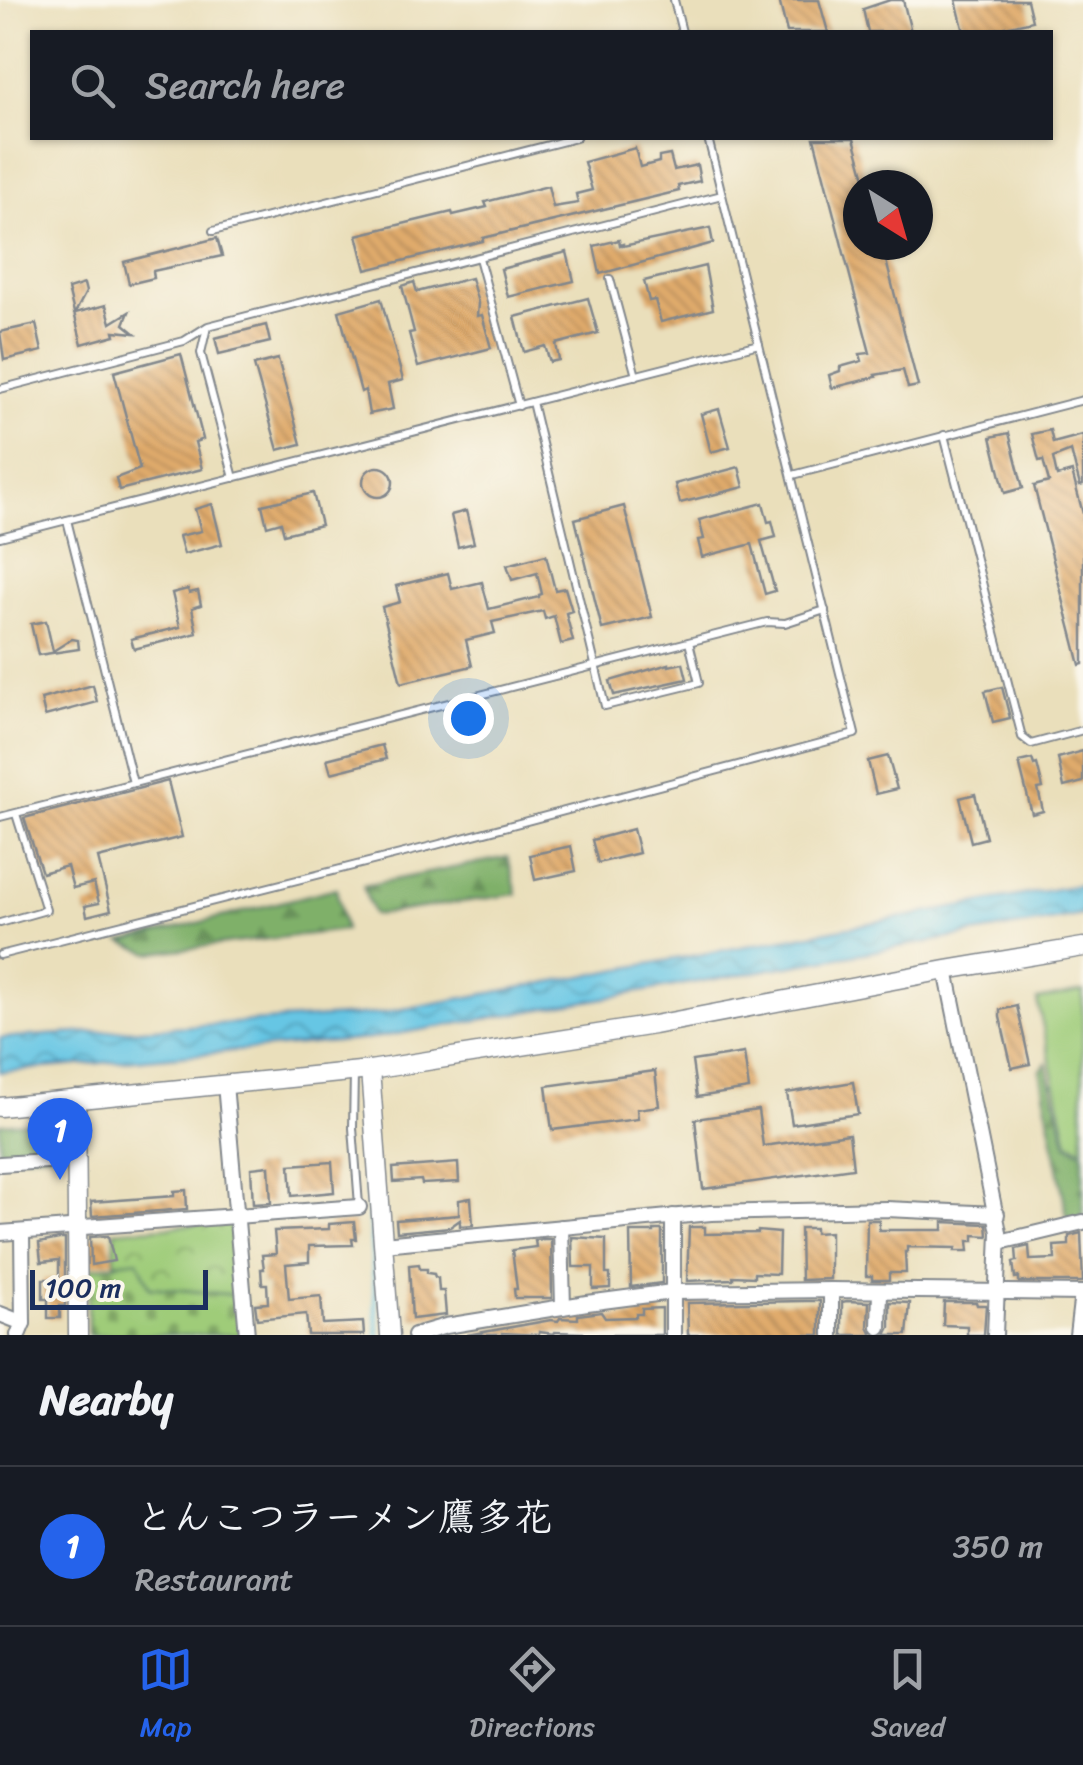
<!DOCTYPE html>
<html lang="en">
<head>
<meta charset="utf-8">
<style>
	:root { --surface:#171b24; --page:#242831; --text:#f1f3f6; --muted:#9ea1a6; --line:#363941; --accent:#2563eb }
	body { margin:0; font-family:Sriracha,"Klee One",sans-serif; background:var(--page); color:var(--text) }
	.compass { position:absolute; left:843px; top:170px; width:90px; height:90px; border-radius:50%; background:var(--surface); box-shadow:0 2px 8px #0004; rotate:143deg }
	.scale { position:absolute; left:30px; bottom:25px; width:178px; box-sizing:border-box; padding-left:10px; border:5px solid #1b2f5e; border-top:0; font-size:28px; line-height:35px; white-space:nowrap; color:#1b2f5e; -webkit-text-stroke:8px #fbf7ec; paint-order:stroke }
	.you { position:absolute; left:468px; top:718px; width:35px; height:35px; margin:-25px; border:8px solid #fff; border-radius:50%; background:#1a73e8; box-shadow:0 0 0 15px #1a73e833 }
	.badge { display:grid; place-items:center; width:65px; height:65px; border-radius:50%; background:var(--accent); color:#fff; font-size:32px; font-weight:700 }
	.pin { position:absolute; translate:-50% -82px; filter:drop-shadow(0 2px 5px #0008) }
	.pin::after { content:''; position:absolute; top:52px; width:35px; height:30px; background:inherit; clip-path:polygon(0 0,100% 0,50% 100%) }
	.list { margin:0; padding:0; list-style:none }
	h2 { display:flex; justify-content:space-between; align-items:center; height:130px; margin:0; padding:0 40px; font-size:42px }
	h2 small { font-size:32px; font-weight:400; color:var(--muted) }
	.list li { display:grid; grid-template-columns:65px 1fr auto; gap:30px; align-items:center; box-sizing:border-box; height:160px; padding:0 40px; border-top:2px solid var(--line) }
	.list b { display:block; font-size:38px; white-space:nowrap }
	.list p { margin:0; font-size:32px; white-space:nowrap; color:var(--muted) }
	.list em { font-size:32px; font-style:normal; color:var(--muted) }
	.icon { flex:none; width:55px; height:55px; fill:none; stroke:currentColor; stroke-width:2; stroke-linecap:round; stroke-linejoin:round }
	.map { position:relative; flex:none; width:1083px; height:1335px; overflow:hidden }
	.search { position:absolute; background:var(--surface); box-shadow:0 2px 8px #0004; left:30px; right:30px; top:30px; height:110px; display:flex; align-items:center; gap:25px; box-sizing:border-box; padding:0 35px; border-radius:0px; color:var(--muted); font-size:38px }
	.sheet { height:290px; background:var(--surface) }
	nav { display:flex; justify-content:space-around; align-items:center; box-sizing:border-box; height:140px; border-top:2px solid var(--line); background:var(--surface); font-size:28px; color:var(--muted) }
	nav a { display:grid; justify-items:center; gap:5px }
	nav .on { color:var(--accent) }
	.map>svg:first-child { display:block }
</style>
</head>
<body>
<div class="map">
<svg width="1083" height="1335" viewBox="0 0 1083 1335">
	<defs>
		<pattern id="forest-firs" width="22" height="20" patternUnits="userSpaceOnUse" patternTransform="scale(2.5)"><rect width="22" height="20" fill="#7fb069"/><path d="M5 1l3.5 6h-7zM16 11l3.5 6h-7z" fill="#67905a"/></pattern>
		<pattern id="cemetery-stones" width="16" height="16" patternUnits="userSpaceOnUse" patternTransform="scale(2.5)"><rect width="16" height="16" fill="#9fcc79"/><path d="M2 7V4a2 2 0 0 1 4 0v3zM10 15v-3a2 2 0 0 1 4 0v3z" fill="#81a666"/></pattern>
		<pattern id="park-crowns" width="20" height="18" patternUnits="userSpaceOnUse" patternTransform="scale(2.5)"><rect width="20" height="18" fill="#9fcc79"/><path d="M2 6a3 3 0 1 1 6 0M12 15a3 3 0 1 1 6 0" fill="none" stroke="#81a666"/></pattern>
		<pattern id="water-waves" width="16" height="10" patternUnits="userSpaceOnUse" patternTransform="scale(2.5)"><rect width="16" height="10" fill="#66c6e4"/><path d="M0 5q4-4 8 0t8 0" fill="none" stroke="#53a1bc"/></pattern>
		<pattern id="building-back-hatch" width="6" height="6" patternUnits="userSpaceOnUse" patternTransform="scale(2.5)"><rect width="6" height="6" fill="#e0ab6c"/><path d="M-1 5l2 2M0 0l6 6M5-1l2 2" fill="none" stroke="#b58c5c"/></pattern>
	</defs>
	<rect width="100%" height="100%" fill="#fbf7ec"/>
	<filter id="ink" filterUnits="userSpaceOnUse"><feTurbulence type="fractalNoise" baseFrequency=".01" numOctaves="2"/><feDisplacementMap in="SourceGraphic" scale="20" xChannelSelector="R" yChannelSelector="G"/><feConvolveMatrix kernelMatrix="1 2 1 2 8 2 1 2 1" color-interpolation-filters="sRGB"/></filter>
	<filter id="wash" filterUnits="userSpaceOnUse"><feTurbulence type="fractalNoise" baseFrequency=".0048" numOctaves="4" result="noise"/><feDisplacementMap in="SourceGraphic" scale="40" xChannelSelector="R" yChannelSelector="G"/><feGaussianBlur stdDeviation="2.25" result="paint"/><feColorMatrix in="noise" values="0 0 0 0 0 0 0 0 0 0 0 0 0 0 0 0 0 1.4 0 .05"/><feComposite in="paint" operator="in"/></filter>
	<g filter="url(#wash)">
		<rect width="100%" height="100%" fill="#eadfbb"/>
		<!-- forest -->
		<g fill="url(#forest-firs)" stroke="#4d7064" stroke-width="2.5">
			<polygon points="508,857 517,894 373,915 363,886"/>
			<polygon points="336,888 345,930 150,953 122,942"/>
			<polygon points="1046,1063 1067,1144 1083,1152 1083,1218 1068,1221 1040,1071"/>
			<polygon points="67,1119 69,1152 0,1157 0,1124"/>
		</g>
		<!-- cemetery -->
		<polygon fill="url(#cemetery-stones)" stroke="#5d7e6c" stroke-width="2.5" points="138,1259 150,1287 237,1295 241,1335 88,1335 88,1269"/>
		<!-- park -->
		<polygon fill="url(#park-crowns)" stroke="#5d7e6c" stroke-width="2.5" points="227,1222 232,1227 237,1295 150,1287 138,1260 115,1263 114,1231"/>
		<!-- pitch -->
		<polygon fill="#9fcc79" stroke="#5d7e6c" stroke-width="2.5" points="1083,991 1083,1149 1068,1142 1037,1000"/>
		<!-- water -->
		<polygon fill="url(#water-waves)" stroke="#407aa1" stroke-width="2.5" points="1083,884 1083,915 368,1039 0,1072 0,1038 376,1014"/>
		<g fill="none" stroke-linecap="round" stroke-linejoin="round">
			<!-- stream -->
			<polyline stroke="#66c6e4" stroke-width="4" points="360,1094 378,1335"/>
		</g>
		<g id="blocks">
			<!-- building -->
			<g fill="url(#building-back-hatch)">
				<polygon points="779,0 819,0 828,32 787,32"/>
				<polygon points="890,0 903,0 911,32 868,32 863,9"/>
				<polygon points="956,0 1027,0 1032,21 983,32 964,32"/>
				<polygon points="814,138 854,138 867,185 858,185 858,245 882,245 918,386 908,388 903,370 875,375 876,377 832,388 829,375 840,371 840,367 862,361 860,354 870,353"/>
				<polygon points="635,148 640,167 659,162 659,157 670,155 674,170 697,165 700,181 678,186 679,191 483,238 483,241 366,270 357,235 452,212 453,215 487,207 485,202 548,186 553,207 578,203 576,194 592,190 584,162"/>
				<polygon points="710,228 713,243 600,274 594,246 619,240 620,245 623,244 623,246"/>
				<polygon points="217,238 222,256 153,271 154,278 129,284 124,262"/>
				<polygon points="567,252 574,281 508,297 501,269"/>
				<polygon points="705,266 713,309 661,322 655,300 649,301 644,281"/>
				<polygon points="471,278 478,303 477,316 482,315 491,348 418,367 409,333 414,332 402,286 414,282 417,292"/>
				<polygon points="84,284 86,292 75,313 106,305 111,323 129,312 124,324 135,333 114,331 115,335 82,344 68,289"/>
				<polygon points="588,298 598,333 556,344 559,360 550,362 545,346 524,352 515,317"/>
				<polygon points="381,299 403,380 388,384 393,409 369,414 365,390 361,392 339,311"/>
				<polygon points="36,324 42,351 4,360 0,332"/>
				<polygon points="266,325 270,342 219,354 215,338"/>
				<polygon points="181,354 203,439 195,442 202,469 119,490 116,478 140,469 114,372"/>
				<polygon points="278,359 301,444 278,450 254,365"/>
				<polygon points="719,409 730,447 711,452 701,414"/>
				<polygon points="1050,430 1053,443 1083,435 1083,485 1080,486 1071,451 1053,458 1057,476 1072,472 1083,514 1083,664 1080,665 1034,486 1049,482 1043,460 1039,461 1032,434"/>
				<polygon points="1009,433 1023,488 1005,493 991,437"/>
				<polygon points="739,467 744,487 680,503 675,484"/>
				<circle cx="378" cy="482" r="15"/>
				<polygon points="313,493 321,525 284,534 281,522 267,526 262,505"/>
				<polygon points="763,503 768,522 772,521 776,537 761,541 775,591 765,594 752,544 702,557 698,540 704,539 699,520"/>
				<polygon points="212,504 222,544 184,554 179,536 201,531 195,509"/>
				<polygon points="624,506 652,617 602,629 575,519"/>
				<polygon points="466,511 474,543 458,547 451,515"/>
				<polygon points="546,555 555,590 565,588 572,611 566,613 573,641 561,644 554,616 545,619 543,611 492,622 495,633 466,640 472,666 401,683 382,607 400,602 396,586 448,573 452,589 482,582 489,609 539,597 539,595 542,594 537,573 512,580 507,565"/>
				<polygon points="188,589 189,593 198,591 201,605 192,608 197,633 134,649 131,639 180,627 172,593"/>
				<polygon points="46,621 53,651 72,639 78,640 79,649 38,655 31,624"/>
				<polygon points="683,663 687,679 614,695 610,681 669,664 669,666"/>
				<polygon points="93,685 97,702 45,716 41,699"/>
				<polygon points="1002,687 1010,718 993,722 985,691"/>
				<polygon points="382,745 386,759 331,773 327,759"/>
				<polygon points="1083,751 1083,782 1064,787 1058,758"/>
				<polygon points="888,756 897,789 876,794 868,761"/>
				<polygon points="1032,759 1034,765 1037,764 1043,788 1038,789 1043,811 1032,814 1019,762"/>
				<polygon points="168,781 182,837 98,858 111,910 87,916 85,906 99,903 94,883 73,888 67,866 42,873 24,818"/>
				<polygon points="975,794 986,838 971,842 960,798"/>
				<polygon points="633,829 639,853 598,863 592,840"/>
				<polygon points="571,846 576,871 535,880 530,855"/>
				<polygon points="1017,1006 1030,1064 1012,1068 1000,1017 1000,1010"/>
				<polygon points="744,1053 749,1089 697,1097 692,1061"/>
				<polygon points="655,1071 659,1106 637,1109 638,1119 552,1130 546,1086"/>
				<polygon points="853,1082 858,1114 792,1124 787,1093"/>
				<polygon points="758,1110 763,1146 849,1134 853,1168 703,1189 695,1119"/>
				<polygon points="332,1162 334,1192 292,1196 290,1165"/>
				<polygon points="458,1163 459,1182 422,1184 421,1180 394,1182 393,1168"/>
				<polygon points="269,1166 271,1203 253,1204 251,1168"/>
				<polygon points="186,1190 187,1209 92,1216 91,1202 174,1196 174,1191"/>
				<polygon points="471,1198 473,1225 460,1226 460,1220 450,1227 397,1232 396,1220 459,1215 459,1200"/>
				<polygon points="867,1220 879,1220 879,1230 943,1230 943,1222 987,1224 988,1236 974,1235 974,1241 968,1241 969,1251 955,1251 956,1248 907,1247 907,1252 905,1252 906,1273 889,1273 889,1280 872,1280 872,1276 866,1276"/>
				<polygon points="354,1222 356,1239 352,1239 353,1245 309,1246 309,1262 286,1264 289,1299 321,1296 323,1324 363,1322 364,1335 308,1335 306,1314 257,1319 255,1304 268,1303 267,1284 262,1284 261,1269 264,1269 262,1255 276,1254 274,1231 329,1229 329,1224"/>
				<polygon points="689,1227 705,1227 705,1234 758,1233 758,1231 779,1233 778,1274 754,1273 754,1277 733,1276 733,1279 687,1281"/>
				<polygon points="800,1228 815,1228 815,1233 830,1232 830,1279 801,1280"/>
				<polygon points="654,1230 662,1230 662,1283 631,1287 630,1232 654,1232"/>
				<polygon points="1081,1233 1083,1282 1019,1282 1019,1277 1015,1278 1013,1262 1017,1261 1016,1249 1029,1246 1030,1260 1055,1259 1054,1246 1069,1245 1069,1236"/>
				<polygon points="108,1236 114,1261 91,1265 90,1237"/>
				<polygon points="572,1237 606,1239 606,1274 610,1274 610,1288 593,1289 593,1267 573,1267"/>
				<polygon points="59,1239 65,1239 65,1306 60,1306 60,1318 48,1318 48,1299 43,1299 43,1279 59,1279 59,1260 41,1262 39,1243"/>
				<polygon points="544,1239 551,1239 552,1298 515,1298 514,1289 517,1289 512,1250 536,1247 535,1240"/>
				<polygon points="419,1264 420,1269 427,1269 427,1273 434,1274 435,1277 438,1278 439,1291 444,1291 446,1315 412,1319 409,1265"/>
				<polygon points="806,1301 820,1301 820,1335 688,1335 687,1303"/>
				<polygon points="847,1301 869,1302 868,1327 872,1335 842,1335 842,1302"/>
				<polygon points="890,1302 910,1303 907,1335 886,1335 890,1327"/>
				<polygon points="944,1302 976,1302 977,1305 986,1305 984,1335 967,1335 967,1326 943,1325"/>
				<polygon points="662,1308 662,1335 583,1335 583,1333 555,1332 554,1334 539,1332 539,1335 502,1333 502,1335 467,1335 551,1320 558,1321 560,1318 578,1319 578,1315 601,1312 605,1318 636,1317 636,1314 642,1314 642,1309"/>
			</g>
		</g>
	</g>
	<g filter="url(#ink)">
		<use href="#blocks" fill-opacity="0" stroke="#82878c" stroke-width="2.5"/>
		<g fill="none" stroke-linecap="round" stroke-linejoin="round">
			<defs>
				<g id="service">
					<polyline points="674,0 682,32"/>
					<polyline points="213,231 576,138"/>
					<polyline points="479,258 519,406"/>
					<polyline points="610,279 636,376"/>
					<polyline points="207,327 201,353 234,478"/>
					<polyline points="0,389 184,341 208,326 722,195"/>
					<polyline points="532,402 605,706 699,683 689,642"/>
					<polyline points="944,435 1022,737 1031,744 1083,730"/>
					<polyline points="793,475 1083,400"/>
					<polyline points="67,520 133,783"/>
					<polyline points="0,537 759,344"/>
					<polyline points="0,817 767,622 785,623 825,610"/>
					<polyline points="0,923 46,910 16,814"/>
					<polyline points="0,955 436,845 855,734 708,138"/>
					<polyline points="354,1073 353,1128 359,1205"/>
				</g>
				<g id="minor">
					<polyline points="946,970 999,1232 995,1335"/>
					<polyline points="225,1084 247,1335"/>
					<polyline points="0,1164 77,1159"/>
					<polyline points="561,1227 563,1307"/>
					<polyline points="0,1233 359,1207"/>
					<polyline points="1000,1242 1083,1222"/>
					<polyline points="383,1244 711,1213 886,1209 997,1214"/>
					<polyline points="0,1314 23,1323"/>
					<polyline points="879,1327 880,1291"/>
					<polyline points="18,1335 23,1323 22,1232"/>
					<polyline points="415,1335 446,1326 587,1303 672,1292 831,1290 1083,1293"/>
					<polyline points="673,1335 673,1216"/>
					<polyline points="831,1335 831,1290"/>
					<polyline points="1077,1335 1082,1293"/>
				</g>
				<g id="tertiary">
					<polyline points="370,1070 390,1335"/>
					<polyline points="76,1099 78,1335"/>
					<polyline points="0,1107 370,1070 654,1025 946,970 1083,947"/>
				</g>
			</defs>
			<!-- service casing -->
			<use href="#service" stroke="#82878c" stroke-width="10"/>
			<!-- minor casing -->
			<use href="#minor" stroke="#82878c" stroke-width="18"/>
			<!-- tertiary casing -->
			<use href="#tertiary" stroke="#82878c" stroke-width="21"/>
			<!-- service -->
			<use href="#service" stroke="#fff" stroke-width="6"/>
			<!-- minor -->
			<use href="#minor" stroke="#fff" stroke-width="14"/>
			<!-- tertiary -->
			<use href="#tertiary" stroke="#fff" stroke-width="18"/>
		</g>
	</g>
</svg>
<svg class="compass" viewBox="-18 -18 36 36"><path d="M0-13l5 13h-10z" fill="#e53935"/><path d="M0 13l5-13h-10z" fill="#9ea1a6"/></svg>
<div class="scale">100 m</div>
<div class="you"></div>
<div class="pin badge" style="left:60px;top:1180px">1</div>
<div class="search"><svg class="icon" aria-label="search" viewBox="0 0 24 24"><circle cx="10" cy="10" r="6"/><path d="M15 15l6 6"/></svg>Search here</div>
</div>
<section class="sheet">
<h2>Nearby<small></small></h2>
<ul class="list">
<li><span class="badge">1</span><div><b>とんこつラーメン鷹多花</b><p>Restaurant</p></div><em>350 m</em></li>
</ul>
</section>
<nav>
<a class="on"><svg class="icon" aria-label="map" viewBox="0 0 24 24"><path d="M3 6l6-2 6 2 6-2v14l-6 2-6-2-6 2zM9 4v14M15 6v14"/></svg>Map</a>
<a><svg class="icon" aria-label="directions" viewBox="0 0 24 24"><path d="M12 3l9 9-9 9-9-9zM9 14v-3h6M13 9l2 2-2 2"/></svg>Directions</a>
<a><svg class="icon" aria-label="saved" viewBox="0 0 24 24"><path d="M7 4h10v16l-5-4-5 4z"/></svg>Saved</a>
</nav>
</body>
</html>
